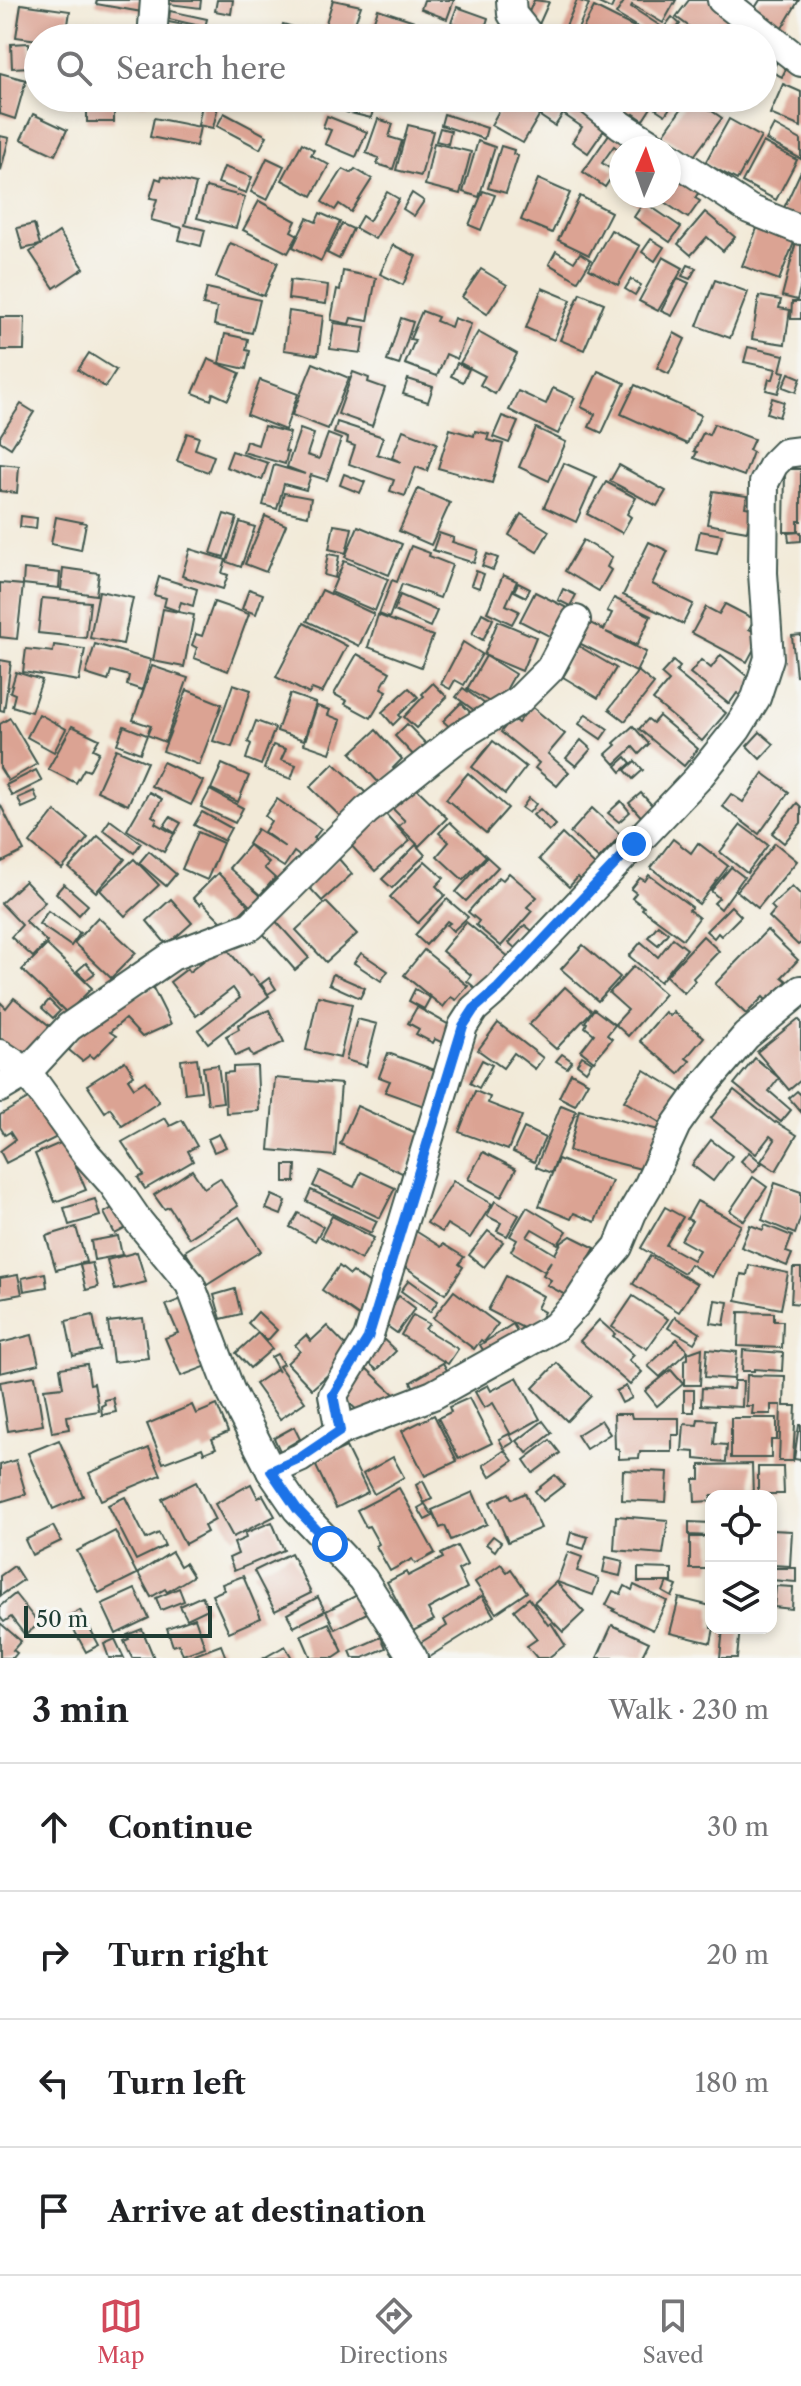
<!DOCTYPE html>
<html lang="en">
<head>
<meta charset="utf-8">
<style>
	:root { --surface:#fff; --page:#f6f6f6; --text:#202124; --muted:#757577; --line:#e0e0e0; --accent:#d1495b }
	body { margin:0; font-family:"Libre Caslon Text",serif; background:var(--page); color:var(--text) }
	.controls { position:absolute; right:24px; bottom:24px; display:grid; overflow:hidden; border-radius:16px; box-shadow:0 4px 12px #0003 }
	.controls button { width:72px; height:72px; display:grid; place-items:center; padding:0; border:0; border-bottom:2px solid var(--line); background:var(--surface); color:var(--text); font:40px sans-serif }
	.compass { position:absolute; left:609px; top:136px; width:72px; height:72px; border-radius:50%; background:var(--surface); box-shadow:0 4px 12px #0003; rotate:2deg }
	.scale { position:absolute; left:24px; bottom:20px; width:188px; box-sizing:border-box; padding-left:8px; border:4px solid #1f3d34; border-top:0; font-size:22px; line-height:28px; white-space:nowrap; color:#1f3d34; -webkit-text-stroke:6px #f6f6f2; paint-order:stroke }
	.stop { position:absolute; width:24px; height:24px; margin:-18px; border:6px solid #1a73e8; border-radius:50%; background:#fff }
	.stop.end { background:#1a73e8; border-color:#fff; box-shadow:0 2px 8px #0008 }
	.list { margin:0; padding:0; list-style:none }
	h2 { display:flex; justify-content:space-between; align-items:center; height:104px; margin:0; padding:0 32px; font-size:34px }
	h2 small { font-size:26px; font-weight:400; color:var(--muted) }
	.list li { display:grid; grid-template-columns:52px 1fr auto; gap:24px; align-items:center; box-sizing:border-box; height:128px; padding:0 32px; border-top:2px solid var(--line) }
	.list b { display:block; font-size:30px; white-space:nowrap }
	.list em { font-size:26px; font-style:normal; color:var(--muted) }
	.icon { flex:none; width:44px; height:44px; fill:none; stroke:currentColor; stroke-width:2; stroke-linecap:round; stroke-linejoin:round }
	.map { position:relative; flex:none; width:801px; height:1658px; overflow:hidden }
	.search { position:absolute; background:var(--surface); box-shadow:0 4px 12px #0003; left:24px; right:24px; top:24px; height:88px; display:flex; align-items:center; gap:20px; box-sizing:border-box; padding:0 28px; border-radius:44px; color:var(--muted); font-size:30px }
	.sheet { height:616px; background:var(--surface) }
	nav { display:flex; justify-content:space-around; align-items:center; box-sizing:border-box; height:112px; border-top:2px solid var(--line); background:var(--surface); font-size:22px; color:var(--muted) }
	nav a { display:grid; justify-items:center; gap:4px }
	nav .on { color:var(--accent) }
	.map>svg:first-child { display:block }
</style>
</head>
<body>
<div class="map">
<svg width="801" height="1658" viewBox="0 0 801 1658">
	<rect width="100%" height="100%" fill="#f6f6f2"/>
	<filter id="ink" filterUnits="userSpaceOnUse"><feTurbulence type="fractalNoise" baseFrequency=".0125" numOctaves="2"/><feDisplacementMap in="SourceGraphic" scale="16" xChannelSelector="R" yChannelSelector="G"/><feConvolveMatrix kernelMatrix="1 2 1 2 8 2 1 2 1" color-interpolation-filters="sRGB"/></filter>
	<filter id="wash" filterUnits="userSpaceOnUse"><feTurbulence type="fractalNoise" baseFrequency=".006" numOctaves="4" result="noise"/><feDisplacementMap in="SourceGraphic" scale="32" xChannelSelector="R" yChannelSelector="G"/><feGaussianBlur stdDeviation="1.8" result="paint"/><feColorMatrix in="noise" values="0 0 0 0 0 0 0 0 0 0 0 0 0 0 0 0 0 1.4 0 .05"/><feComposite in="paint" operator="in"/></filter>
	<g filter="url(#wash)">
		<rect width="100%" height="100%" fill="#f2ead8"/>
		<g id="blocks">
			<!-- building -->
			<g fill="#dba393">
				<polygon points="97,0 144,0 142,12 96,4"/>
				<polygon points="163,0 201,0 200,8 162,3"/>
				<polygon points="217,0 233,0 231,14 215,11"/>
				<polygon points="333,0 361,6 355,23 365,26 362,38 324,29"/>
				<polygon points="424,0 454,0 447,19 421,9"/>
				<polygon points="534,0 549,2 536,31 523,26"/>
				<polygon points="577,0 589,4 574,38 563,33"/>
				<polygon points="592,0 615,0 611,9"/>
				<polygon points="625,0 676,0 663,23 632,5 631,7 662,27 655,38 616,14"/>
				<polygon points="689,0 715,0 743,20 730,38 705,38 676,17"/>
				<polygon points="760,0 799,0 779,33 750,16"/>
				<polygon points="21,4 70,11 66,38 38,38 38,40 16,37"/>
				<polygon points="457,7 488,18 483,34 451,23"/>
				<polygon points="594,7 634,27 628,38 588,38 580,34"/>
				<polygon points="378,9 414,21 408,38 368,38"/>
				<polygon points="170,11 207,19 205,27 169,19"/>
				<polygon points="672,17 680,24 671,35 663,29"/>
				<polygon points="158,20 210,30 208,38 154,38"/>
				<polygon points="414,23 431,29 428,38 410,38"/>
				<polygon points="283,24 310,32 308,38 279,38"/>
				<polygon points="94,27 145,33 144,38 93,38"/>
				<polygon points="434,27 466,37 466,38 431,38"/>
				<polygon points="240,30 265,37 265,38 238,38"/>
				<polygon points="29,43 31,67 12,68 11,44"/>
				<polygon points="38,47 38,65 32,65 32,48"/>
				<polygon points="780,54 791,59 782,77 772,72"/>
				<polygon points="0,73 26,80 15,119 0,114"/>
				<polygon points="783,84 801,92 801,127 770,114"/>
				<polygon points="65,98 85,98 85,105 66,106"/>
				<polygon points="100,98 147,98 146,104 100,102"/>
				<polygon points="350,98 376,98 371,118 346,112"/>
				<polygon points="506,98 512,98 540,114 523,143 491,125"/>
				<polygon points="560,98 578,98 611,120 588,153 572,142 582,127 563,114 555,126 540,116 549,103 554,107"/>
				<polygon points="611,98 647,98 654,103 643,120 634,114 626,126 603,109"/>
				<polygon points="664,98 677,98 665,115 656,109"/>
				<polygon points="689,98 693,98 722,118 694,156 663,135"/>
				<polygon points="203,99 219,102 213,128 198,125"/>
				<rect x="87" y="105" width="27" height="17"/>
				<polygon points="224,113 267,136 260,149 217,126"/>
				<polygon points="33,114 67,130 55,155 21,139"/>
				<polygon points="444,114 487,128 484,139 441,125"/>
				<polygon points="327,116 367,132 356,157 325,144 331,130 323,127"/>
				<polygon points="154,118 200,127 196,146 150,137"/>
				<polygon points="378,119 393,124 389,137 402,141 393,169 377,164 379,158 366,153"/>
				<polygon points="729,119 761,137 737,180 705,163"/>
				<polygon points="408,125 433,131 421,176 396,170"/>
				<polygon points="774,125 801,140 801,159 766,140"/>
				<polygon points="614,127 627,136 618,149 614,146 602,163 615,172 605,187 583,172"/>
				<polygon points="440,128 451,131 448,144 436,141"/>
				<polygon points="0,136 9,138 1,170 0,169"/>
				<polygon points="478,141 495,147 479,197 463,192"/>
				<polygon points="763,142 797,160 776,200 742,182"/>
				<polygon points="302,143 314,150 311,155 329,165 312,196 282,180"/>
				<polygon points="434,143 471,152 460,194 425,185"/>
				<polygon points="501,146 514,150 513,154 518,156 506,193 488,188"/>
				<polygon points="267,158 284,166 267,200 251,192"/>
				<polygon points="677,165 705,183 695,198 700,201 688,218 655,196 669,196 669,176"/>
				<polygon points="224,167 252,177 246,193 218,183"/>
				<polygon points="343,169 351,173 355,169 372,179 351,212 339,204 335,210 322,202"/>
				<polygon points="801,171 801,221 782,212"/>
				<polygon points="162,176 196,184 185,225 205,230 201,246 179,240 182,228 151,220 157,199 150,198 156,178 161,180"/>
				<polygon points="538,179 570,193 552,233 521,220"/>
				<polygon points="206,187 245,197 236,228 197,218"/>
				<polygon points="483,191 495,195 481,230 469,225"/>
				<polygon points="387,192 399,199 375,239 355,228 362,216 369,221"/>
				<polygon points="412,193 424,201 414,216 403,209"/>
				<polygon points="580,196 611,212 589,255 558,240"/>
				<polygon points="625,196 647,196 640,206"/>
				<polygon points="259,201 296,221 291,231 298,235 288,253 243,230"/>
				<polygon points="644,202 681,227 670,242 634,217"/>
				<polygon points="705,212 735,237 723,251 707,237 691,255 678,244"/>
				<polygon points="320,213 340,222 321,261 293,247 307,218 316,222"/>
				<polygon points="760,221 797,235 779,280 742,266"/>
				<polygon points="34,224 40,245 23,249 17,228"/>
				<polygon points="342,224 353,229 339,259 327,253"/>
				<polygon points="611,230 640,246 618,285 589,269"/>
				<polygon points="59,232 84,268 54,288 30,252"/>
				<polygon points="797,238 801,239 801,285 797,300 782,296"/>
				<polygon points="651,239 664,247 655,261 642,252"/>
				<polygon points="230,243 278,262 264,296 216,277"/>
				<polygon points="393,245 416,256 403,285 380,274"/>
				<polygon points="556,251 574,262 580,253 591,260 578,281 549,264"/>
				<polygon points="663,257 683,268 658,311 639,301"/>
				<polygon points="688,265 696,268 690,279 682,276"/>
				<polygon points="481,269 507,285 487,314 462,297"/>
				<polygon points="343,271 376,278 368,321 351,318 349,324 331,320 337,289 340,290"/>
				<polygon points="678,278 689,283 672,316 661,311"/>
				<polygon points="631,279 641,285 635,295 625,289"/>
				<polygon points="290,280 328,285 326,304 288,299"/>
				<polygon points="715,280 748,292 730,338 697,326"/>
				<polygon points="207,288 260,300 252,333 214,325 217,308 203,305"/>
				<polygon points="542,288 571,300 554,340 526,328"/>
				<polygon points="580,293 604,303 584,350 560,340"/>
				<polygon points="759,296 781,300 779,308 790,310 785,344 752,339"/>
				<polygon points="792,302 801,302 801,319 791,319"/>
				<polygon points="289,311 323,316 318,355 284,350"/>
				<polygon points="422,311 438,317 436,321 451,327 454,318 471,324 457,359 446,354 437,376 405,364 415,340 410,339"/>
				<polygon points="0,317 25,317 24,350 0,350"/>
				<polygon points="401,318 413,322 399,365 387,361"/>
				<polygon points="334,323 365,327 361,353 330,349"/>
				<polygon points="478,332 517,354 495,394 480,385 485,376 460,363"/>
				<polygon points="674,333 685,339 669,374 657,368"/>
				<polygon points="225,334 248,339 246,350 250,351 246,369 219,363"/>
				<polygon points="748,347 784,355 780,371 785,372 778,393 766,390 769,379 773,379 776,369 744,362"/>
				<polygon points="89,353 116,370 105,387 78,370"/>
				<polygon points="208,359 240,373 228,400 213,393 211,400 193,393"/>
				<polygon points="313,363 349,378 328,429 292,415"/>
				<polygon points="457,363 469,369 463,382 451,376"/>
				<polygon points="598,371 625,383 602,433 589,427 595,414 581,407"/>
				<polygon points="353,372 369,378 368,382 385,388 372,426 338,414"/>
				<polygon points="789,373 801,378 796,392 783,387"/>
				<polygon points="408,379 433,387 428,402 403,394"/>
				<polygon points="260,380 298,394 285,430 247,415"/>
				<polygon points="635,385 701,415 687,444 621,414"/>
				<polygon points="553,388 575,398 558,434 509,410 518,391 546,404"/>
				<polygon points="772,398 784,402 779,417 767,413"/>
				<polygon points="21,404 34,412 11,448 0,441 0,436"/>
				<polygon points="502,416 518,422 509,443 493,437"/>
				<polygon points="337,422 383,437 377,454 401,462 392,458 403,430 437,443 427,471 416,467 405,496 390,491 394,480 349,464 355,446 347,443 348,438 334,433"/>
				<polygon points="714,424 754,439 749,450 753,452 744,476 694,458 697,452 694,451 703,433 709,435"/>
				<polygon points="264,426 290,433 285,451 288,452 285,464 243,452 246,441 258,445"/>
				<polygon points="536,428 566,442 549,481 519,467"/>
				<polygon points="300,429 314,434 307,455 319,459 328,434 341,439 327,480 311,475 306,490 284,484 277,509 263,505 274,465 305,474 287,467"/>
				<polygon points="450,429 474,436 475,431 489,434 487,440 503,444 492,483 438,468"/>
				<polygon points="187,433 199,437 195,449 214,456 208,472 177,461"/>
				<polygon points="232,451 268,463 262,480 226,467"/>
				<polygon points="564,463 596,477 576,522 544,507"/>
				<polygon points="0,464 19,466 17,493 0,491"/>
				<polygon points="619,465 666,491 657,506 610,481"/>
				<polygon points="785,469 801,469 801,521 798,521 798,532 784,532"/>
				<polygon points="344,474 365,482 360,493 340,485"/>
				<polygon points="606,482 636,498 627,514 631,517 622,533 587,514"/>
				<polygon points="418,489 450,503 431,545 399,531"/>
				<polygon points="713,491 747,496 745,507 751,508 747,531 707,524"/>
				<polygon points="284,493 311,498 308,516 280,510"/>
				<polygon points="224,514 237,518 224,557 211,553"/>
				<polygon points="521,514 549,531 537,552 509,535"/>
				<polygon points="21,516 37,518 36,529 20,527"/>
				<polygon points="265,516 286,525 266,572 245,564"/>
				<polygon points="56,517 86,523 81,550 51,544"/>
				<polygon points="240,522 255,527 241,567 227,562"/>
				<polygon points="334,525 352,528 346,553 329,549"/>
				<polygon points="358,526 402,544 389,575 345,557"/>
				<polygon points="700,531 722,535 717,553 696,549"/>
				<polygon points="801,532 801,541 789,542 788,533"/>
				<polygon points="439,533 454,538 452,542 478,550 474,563 433,550"/>
				<polygon points="583,540 612,557 607,567 611,570 599,591 565,571"/>
				<polygon points="649,542 668,551 652,584 693,604 683,624 623,595"/>
				<polygon points="411,546 430,553 429,556 452,565 440,598 402,584 389,618 379,614 392,580 397,582"/>
				<polygon points="190,549 226,560 222,573 228,575 223,589 182,576"/>
				<polygon points="328,554 339,556 335,578 324,575"/>
				<polygon points="487,554 498,558 493,570 482,566"/>
				<polygon points="344,561 388,579 375,611 331,592"/>
				<polygon points="63,568 99,573 96,595 61,590"/>
				<polygon points="24,569 60,573 59,588 23,584"/>
				<polygon points="476,571 484,574 479,588 471,585"/>
				<polygon points="503,575 517,581 506,605 519,611 512,624 487,612"/>
				<polygon points="159,577 197,589 193,606 181,602 178,611 164,606 166,598 154,595"/>
				<polygon points="0,583 23,585 17,639 0,637"/>
				<polygon points="518,583 530,589 526,597 514,591"/>
				<polygon points="249,589 263,594 256,614 242,609"/>
				<polygon points="563,589 576,595 570,606 558,600"/>
				<polygon points="322,590 374,614 359,646 307,621"/>
				<polygon points="99,591 133,598 123,644 90,638"/>
				<polygon points="535,592 573,611 563,630 556,626 551,637 520,621"/>
				<polygon points="400,595 437,611 430,627 394,611"/>
				<polygon points="42,598 90,602 86,638 38,633"/>
				<polygon points="614,598 651,616 637,645 606,632 646,652 636,672 575,641 586,621 604,630 612,613 607,611"/>
				<polygon points="214,602 249,614 228,671 194,658 197,648 192,645 196,634 202,636"/>
				<polygon points="725,604 754,619 749,629 761,636 747,662 692,633 706,607 719,614"/>
				<polygon points="163,609 194,615 184,667 153,661"/>
				<polygon points="482,613 493,619 483,640 472,634"/>
				<polygon points="378,615 433,636 421,667 368,647"/>
				<polygon points="498,621 536,637 522,671 484,655"/>
				<polygon points="304,623 347,646 322,693 312,689 309,694 276,677"/>
				<polygon points="801,635 801,675 796,676 792,636"/>
				<polygon points="463,642 482,654 464,685 455,680 450,689 441,684"/>
				<polygon points="95,644 151,660 142,690 127,685 129,676 111,671 108,681 86,674"/>
				<polygon points="54,645 85,649 79,681 23,672 26,649 53,652"/>
				<polygon points="577,645 616,668 598,698 563,677 569,667 565,665"/>
				<polygon points="357,654 390,672 381,688 387,691 371,718 345,704 347,701 334,694"/>
				<polygon points="721,655 754,682 742,697 737,693 729,704 690,673 701,660 711,668"/>
				<polygon points="486,656 515,674 497,706 467,689"/>
				<polygon points="0,660 11,662 4,711 0,710"/>
				<polygon points="673,661 680,667 676,672 726,713 702,741 653,700 669,681 661,674"/>
				<polygon points="152,666 188,678 165,742 147,735 151,726 133,720"/>
				<polygon points="638,671 654,684 625,721 609,709"/>
				<polygon points="16,672 42,680 31,712 12,706 15,694 10,692"/>
				<polygon points="433,683 447,697 416,728 404,717 424,696 422,694"/>
				<polygon points="233,684 251,690 232,747 213,741"/>
				<polygon points="409,688 418,697 399,715 401,717 393,725 382,712"/>
				<polygon points="463,688 489,707 482,716 456,697"/>
				<polygon points="187,690 222,704 199,765 163,751"/>
				<polygon points="290,694 316,703 304,740 277,731"/>
				<polygon points="461,703 474,716 455,732 443,721"/>
				<polygon points="317,706 330,710 328,715 341,720 330,753 304,744"/>
				<polygon points="531,706 565,734 548,754 569,772 557,786 535,768 539,763 501,732 512,718 518,723"/>
				<polygon points="39,714 66,729 54,752 27,737"/>
				<polygon points="586,714 608,729 601,739 579,724"/>
				<polygon points="659,716 698,749 684,766 639,729 648,719 653,723"/>
				<polygon points="10,718 37,764 8,781 0,768 0,724"/>
				<polygon points="256,721 275,728 261,765 246,759 251,744 248,742"/>
				<polygon points="407,724 431,749 419,761 395,736"/>
				<polygon points="72,726 99,739 93,749 99,752 89,771 84,769 76,783 48,769"/>
				<polygon points="124,726 147,735 140,753 117,744"/>
				<polygon points="633,726 649,744 639,754 633,747 615,764 606,754 616,745 614,743"/>
				<polygon points="376,730 402,759 393,768 396,771 381,785 351,753"/>
				<polygon points="760,732 774,744 760,759 747,746"/>
				<polygon points="581,740 591,749 576,766 566,758"/>
				<polygon points="493,741 526,767 505,794 472,767"/>
				<polygon points="273,745 286,749 281,760 296,765 291,779 264,769"/>
				<polygon points="116,749 147,762 128,805 97,791"/>
				<polygon points="626,757 631,763 621,772 616,766"/>
				<polygon points="635,761 643,770 633,779 625,770"/>
				<polygon points="163,762 203,781 191,805 151,786"/>
				<polygon points="334,763 366,793 346,822 310,787"/>
				<polygon points="222,764 249,776 238,802 211,789"/>
				<polygon points="36,770 42,781 12,796 6,785"/>
				<polygon points="468,773 508,808 486,833 446,799"/>
				<polygon points="763,773 789,792 759,834 722,806 731,794 743,802"/>
				<polygon points="412,784 447,818 419,846 399,826 405,821 390,806"/>
				<polygon points="210,790 243,808 235,823 201,807"/>
				<polygon points="34,791 38,801 22,808 18,798"/>
				<polygon points="149,792 162,799 152,816 157,819 155,823 174,834 164,852 127,830"/>
				<polygon points="641,793 658,812 646,822 629,803"/>
				<polygon points="529,798 536,804 529,813 522,808"/>
				<polygon points="277,799 321,829 314,838 320,842 306,861 294,852 284,867 248,844 257,829 285,847 264,832 271,821 265,816"/>
				<polygon points="621,801 630,812 619,822 608,813"/>
				<polygon points="797,803 801,807 801,823 784,843 772,833"/>
				<polygon points="0,804 24,851 0,863"/>
				<polygon points="592,808 621,835 599,859 570,833"/>
				<polygon points="540,809 556,825 549,831 533,815"/>
				<polygon points="55,811 88,838 62,869 30,843"/>
				<polygon points="383,811 410,841 375,871 348,842"/>
				<polygon points="202,812 231,828 224,841 194,825"/>
				<polygon points="170,817 181,823 175,833 164,826"/>
				<polygon points="110,820 141,843 134,853 103,830"/>
				<polygon points="450,822 486,856 463,880 437,856 449,842 439,833"/>
				<polygon points="741,825 768,845 747,873 720,852"/>
				<polygon points="198,832 223,843 207,880 182,869"/>
				<polygon points="562,834 596,866 582,881 578,877 569,887 539,859"/>
				<polygon points="98,836 125,859 96,892 69,868"/>
				<polygon points="673,839 691,853 698,843 728,866 699,904 651,868"/>
				<polygon points="775,843 797,861 758,908 737,891"/>
				<polygon points="249,845 269,863 264,868 275,878 260,895 229,868"/>
				<polygon points="416,845 425,855 392,888 382,879"/>
				<polygon points="149,851 176,874 166,886 139,863"/>
				<polygon points="487,857 498,867 466,901 456,892"/>
				<polygon points="338,858 352,874 322,901 308,886"/>
				<polygon points="134,859 159,885 125,916 100,890"/>
				<polygon points="425,861 444,878 436,886 445,895 418,923 390,897"/>
				<polygon points="731,867 744,877 721,909 714,903 719,898 711,891"/>
				<polygon points="218,873 249,905 227,927 202,902 200,905 193,898"/>
				<polygon points="509,873 537,897 527,907 532,911 501,946 476,925 479,921 468,912 499,877 503,880"/>
				<polygon points="649,875 692,907 689,910 699,918 683,939 642,909 644,907 632,898 636,893 631,889 640,878 645,881"/>
				<polygon points="25,881 45,902 25,921 47,942 33,957 11,937 22,925 1,903"/>
				<polygon points="64,884 88,905 79,915 56,893"/>
				<polygon points="792,886 801,895 801,943 798,945 769,917 775,910 771,906"/>
				<polygon points="171,899 192,923 167,945 147,921"/>
				<polygon points="447,899 468,917 453,931 447,925 450,923 447,921 426,945 415,935"/>
				<polygon points="326,902 357,934 326,962 296,930"/>
				<polygon points="731,906 741,916 721,936 718,933 714,938 706,931"/>
				<polygon points="48,911 80,933 71,946 39,924"/>
				<polygon points="98,917 136,953 111,978 74,943"/>
				<polygon points="273,918 309,958 295,970 260,930"/>
				<polygon points="466,922 510,958 481,993 467,981 471,975 442,951"/>
				<polygon points="525,925 538,936 522,954 509,943"/>
				<polygon points="658,925 668,933 658,945 648,937"/>
				<polygon points="767,930 798,960 782,977 787,981 767,1001 763,997 746,1014 715,984"/>
				<polygon points="703,936 719,951 693,978 695,981 684,993 666,976"/>
				<polygon points="673,938 687,949 660,982 629,956 641,942 658,957"/>
				<polygon points="47,945 92,988 67,1013 22,970"/>
				<polygon points="224,945 249,976 252,975 269,996 208,1043 198,1030 240,998 233,988 196,1016 170,982 187,969 189,972"/>
				<polygon points="583,945 620,977 598,1001 561,969"/>
				<polygon points="424,950 468,986 456,1000 451,997 443,1007 404,975"/>
				<polygon points="361,953 388,971 381,981 354,963"/>
				<polygon points="86,963 95,973 86,980 77,971"/>
				<polygon points="634,966 665,994 628,1036 615,1024 628,1010 609,993"/>
				<polygon points="333,974 365,988 360,998 329,984"/>
				<polygon points="269,978 276,989 268,994 261,984"/>
				<polygon points="565,987 592,1011 556,1049 529,1025"/>
				<polygon points="153,988 171,1024 142,1037 125,1019 110,1032 116,1036 94,1058 90,1055 82,1061 69,1050 93,1017"/>
				<polygon points="415,989 430,998 424,1009 409,1001"/>
				<polygon points="318,996 352,1004 340,1058 306,1050"/>
				<polygon points="14,998 51,1027 21,1063 0,1046 0,1002 6,1008"/>
				<polygon points="49,1000 60,1011 53,1018 42,1008"/>
				<polygon points="417,1007 455,1028 445,1044 435,1039 433,1043 416,1034 419,1029 408,1023"/>
				<polygon points="594,1009 615,1025 607,1035 612,1039 594,1061 581,1051 594,1034 585,1027 587,1023 585,1022"/>
				<polygon points="269,1010 284,1042 253,1057 249,1050 236,1056 226,1036 239,1029 238,1025 252,1017"/>
				<polygon points="665,1012 670,1016 673,1012 704,1037 686,1058 690,1061 679,1074 640,1041"/>
				<polygon points="357,1019 377,1024 366,1066 346,1060"/>
				<polygon points="798,1019 801,1022 801,1080 789,1090 757,1052"/>
				<polygon points="498,1023 543,1058 535,1069 514,1053 503,1068 478,1050"/>
				<polygon points="388,1053 440,1072 432,1109 385,1092 390,1081 379,1077"/>
				<polygon points="562,1054 572,1061 567,1068 556,1061"/>
				<polygon points="582,1056 592,1062 586,1071 577,1064"/>
				<polygon points="197,1058 201,1091 185,1093 181,1060"/>
				<polygon points="755,1058 779,1078 769,1091 791,1110 781,1122 734,1084"/>
				<polygon points="482,1060 492,1065 479,1088 470,1083"/>
				<polygon points="125,1061 134,1075 128,1079 134,1088 145,1081 159,1102 122,1126 110,1108 105,1112 87,1085"/>
				<polygon points="218,1065 223,1102 208,1104 203,1067"/>
				<polygon points="257,1066 259,1111 226,1113 224,1073 233,1072 233,1067"/>
				<polygon points="644,1070 685,1095 666,1126 624,1101"/>
				<polygon points="571,1073 588,1082 575,1105 559,1097"/>
				<polygon points="275,1078 341,1084 335,1156 269,1150"/>
				<polygon points="734,1090 775,1123 776,1122 797,1135 776,1171 761,1161 775,1140 770,1136 756,1154 711,1118"/>
				<polygon points="475,1091 490,1097 488,1103 522,1116 508,1150 459,1132"/>
				<polygon points="797,1091 801,1095 801,1112 789,1098"/>
				<polygon points="39,1093 59,1136 6,1163 0,1151 15,1140 10,1132 5,1135 0,1127 0,1115"/>
				<polygon points="561,1105 576,1111 551,1173 536,1167"/>
				<polygon points="357,1106 421,1135 404,1174 340,1144"/>
				<polygon points="579,1110 663,1131 653,1172 569,1151"/>
				<polygon points="165,1118 170,1126 182,1120 197,1146 188,1151 193,1161 145,1189 138,1178 144,1175 122,1142"/>
				<polygon points="524,1128 545,1138 534,1162 513,1152"/>
				<polygon points="219,1134 226,1147 214,1152 208,1139"/>
				<polygon points="711,1140 732,1156 713,1181 692,1165"/>
				<polygon points="65,1141 86,1190 55,1202 35,1154"/>
				<polygon points="483,1152 516,1169 501,1197 468,1179"/>
				<polygon points="749,1152 762,1163 753,1172 741,1161"/>
				<polygon points="558,1159 612,1181 595,1222 574,1213 571,1219 539,1206"/>
				<polygon points="284,1165 296,1165 295,1182 284,1182"/>
				<polygon points="192,1170 204,1188 220,1178 238,1206 189,1238 169,1207 164,1209 154,1195"/>
				<polygon points="320,1171 354,1187 361,1172 395,1188 380,1218 313,1186"/>
				<polygon points="753,1177 767,1187 744,1221 730,1211"/>
				<polygon points="453,1181 492,1204 470,1238 447,1224 442,1232 427,1223"/>
				<polygon points="775,1183 801,1192 801,1216 795,1234 762,1220"/>
				<polygon points="311,1190 377,1221 371,1233 306,1201"/>
				<polygon points="272,1195 286,1201 281,1215 266,1209"/>
				<polygon points="95,1199 100,1216 69,1225 64,1208"/>
				<polygon points="495,1201 519,1215 507,1236 497,1231 501,1223 487,1216"/>
				<polygon points="697,1201 741,1225 712,1277 690,1264 684,1273 641,1248 665,1207 683,1217 666,1245 693,1260 699,1250 681,1240 692,1221 687,1219"/>
				<polygon points="121,1203 134,1224 115,1234 104,1213"/>
				<polygon points="527,1207 567,1231 558,1244 532,1229 527,1237 555,1254 561,1243 571,1236 595,1248 567,1296 547,1285 551,1280 543,1275 551,1261 544,1271 511,1251 517,1240 510,1236"/>
				<polygon points="298,1213 323,1227 315,1241 290,1227"/>
				<polygon points="332,1216 374,1238 361,1260 321,1237"/>
				<polygon points="239,1217 261,1251 207,1285 185,1251"/>
				<polygon points="750,1225 763,1230 765,1225 792,1236 786,1252 792,1254 787,1266 741,1247"/>
				<polygon points="76,1227 86,1262 56,1270 46,1236"/>
				<polygon points="414,1230 441,1247 443,1244 464,1257 459,1264 463,1267 445,1294 395,1260"/>
				<polygon points="488,1231 503,1242 484,1267 469,1255"/>
				<polygon points="118,1236 122,1255 94,1260 91,1241"/>
				<polygon points="137,1252 146,1282 115,1290 107,1260"/>
				<polygon points="650,1256 697,1284 679,1312 633,1284"/>
				<polygon points="92,1263 98,1287 86,1290 80,1265"/>
				<polygon points="749,1265 788,1273 781,1309 736,1300 741,1274 747,1275"/>
				<polygon points="339,1266 350,1275 353,1272 381,1292 362,1318 322,1290"/>
				<polygon points="793,1268 801,1268 801,1304 791,1303"/>
				<polygon points="45,1273 47,1287 24,1291 22,1278"/>
				<polygon points="18,1275 22,1294 0,1298 0,1278"/>
				<polygon points="506,1276 543,1296 537,1308 544,1312 533,1333 488,1310"/>
				<polygon points="409,1280 438,1301 430,1312 401,1291"/>
				<polygon points="235,1289 241,1314 221,1319 214,1295"/>
				<polygon points="454,1291 498,1324 484,1342 481,1340 474,1349 433,1318"/>
				<polygon points="399,1296 415,1308 397,1333 380,1321"/>
				<polygon points="633,1296 668,1319 647,1349 612,1327"/>
				<polygon points="187,1297 210,1365 181,1376 165,1338 178,1333 166,1305"/>
				<polygon points="715,1300 728,1302 724,1325 711,1323"/>
				<polygon points="258,1312 277,1330 267,1341 248,1323"/>
				<polygon points="739,1312 774,1313 774,1321 783,1321 782,1348 738,1346"/>
				<polygon points="93,1315 100,1350 73,1356 66,1321"/>
				<polygon points="413,1315 429,1324 425,1329 458,1349 448,1364 401,1335"/>
				<polygon points="675,1317 700,1333 694,1343 668,1328"/>
				<polygon points="143,1318 148,1358 113,1362 108,1322"/>
				<polygon points="599,1320 615,1334 613,1336 634,1355 629,1360 642,1372 630,1385 580,1341"/>
				<polygon points="513,1324 521,1338 488,1358 480,1345"/>
				<polygon points="327,1326 355,1355 332,1371 312,1389 287,1363 300,1351 295,1345 306,1335 311,1341"/>
				<polygon points="258,1333 272,1349 250,1368 236,1353"/>
				<polygon points="32,1335 39,1364 0,1373 0,1343"/>
				<polygon points="381,1337 396,1351 377,1370 362,1357"/>
				<polygon points="677,1339 688,1351 660,1377 648,1366"/>
				<polygon points="702,1348 700,1385 684,1385 684,1360 688,1359 688,1353"/>
				<polygon points="707,1349 737,1352 734,1379 705,1377"/>
				<polygon points="743,1350 783,1353 782,1371 754,1369 754,1371 742,1371"/>
				<polygon points="277,1354 283,1364 279,1366 305,1402 280,1419 255,1384 277,1369 279,1372 271,1357"/>
				<polygon points="443,1363 452,1379 419,1398 411,1382"/>
				<polygon points="557,1363 591,1396 567,1421 533,1388"/>
				<polygon points="87,1364 90,1384 94,1383 99,1411 67,1416 69,1429 52,1432 44,1389 63,1387 60,1368"/>
				<polygon points="365,1367 395,1395 365,1418 340,1394"/>
				<polygon points="671,1370 683,1384 657,1406 645,1391"/>
				<polygon points="747,1375 785,1376 784,1406 796,1406 793,1461 779,1461 781,1405 771,1405 771,1414 752,1414 753,1406 746,1406"/>
				<polygon points="35,1376 43,1425 8,1431 0,1382"/>
				<polygon points="517,1377 540,1419 511,1435 493,1403 484,1408 475,1392 488,1385 491,1391"/>
				<polygon points="734,1381 743,1381 742,1407 701,1405 702,1388 733,1389"/>
				<polygon points="626,1386 632,1398 622,1403 616,1391"/>
				<rect x="684" y="1390" width="10" height="22"/>
				<polygon points="113,1398 116,1412 102,1415 101,1406 105,1404 104,1400"/>
				<polygon points="469,1398 492,1443 459,1459 438,1418 451,1412 449,1407"/>
				<polygon points="192,1405 196,1414 217,1405 228,1432 212,1439 216,1448 204,1453 202,1448 163,1463 147,1424"/>
				<polygon points="614,1414 631,1414 632,1418 679,1418 679,1435 672,1435 672,1452 640,1452 639,1458 619,1459 619,1449 615,1448"/>
				<polygon points="434,1415 457,1461 425,1476 402,1431"/>
				<polygon points="731,1418 777,1418 777,1440 771,1440 771,1458 731,1458"/>
				<polygon points="698,1419 716,1420 714,1444 727,1445 726,1462 695,1459 695,1452 682,1451 684,1424 697,1425"/>
				<polygon points="601,1420 610,1434 586,1449 577,1435"/>
				<polygon points="543,1421 552,1433 527,1453 517,1441"/>
				<polygon points="799,1425 801,1425 801,1460 794,1459"/>
				<polygon points="294,1427 300,1439 280,1451 274,1438"/>
				<polygon points="509,1434 514,1442 504,1448 499,1439"/>
				<polygon points="59,1440 83,1496 53,1509 28,1453"/>
				<polygon points="550,1440 560,1453 533,1473 524,1460"/>
				<polygon points="346,1447 368,1492 336,1508 314,1462"/>
				<polygon points="149,1448 161,1475 101,1500 89,1473"/>
				<polygon points="505,1450 513,1461 490,1477 483,1465"/>
				<polygon points="393,1457 404,1477 374,1494 363,1474"/>
				<polygon points="16,1460 26,1494 0,1502 0,1465"/>
				<polygon points="752,1464 753,1496 711,1496 711,1501 695,1502 694,1479 700,1479 700,1465"/>
				<polygon points="758,1467 783,1467 784,1494 758,1494"/>
				<polygon points="623,1470 668,1472 666,1502 622,1500"/>
				<polygon points="555,1475 564,1485 543,1501 535,1491"/>
				<polygon points="423,1481 432,1499 424,1503 416,1485"/>
				<polygon points="196,1482 215,1520 204,1526 207,1532 185,1544 162,1499"/>
				<polygon points="251,1484 258,1498 263,1495 275,1516 233,1537 215,1504"/>
				<polygon points="399,1488 435,1553 415,1564 412,1559 390,1571 376,1546 379,1544 369,1526 366,1527 357,1510"/>
				<polygon points="473,1492 487,1524 451,1540 445,1526 440,1528 432,1510"/>
				<polygon points="509,1493 512,1499 525,1493 541,1528 508,1542 490,1502"/>
				<polygon points="125,1497 146,1539 159,1533 165,1546 136,1560 108,1505"/>
				<polygon points="425,1504 433,1516 425,1520 418,1508"/>
				<polygon points="616,1516 668,1520 663,1554 614,1550"/>
				<polygon points="272,1522 284,1550 234,1571 229,1558 238,1554 234,1543 246,1538 245,1533"/>
				<polygon points="689,1522 711,1523 711,1536 689,1535"/>
				<polygon points="53,1526 61,1541 32,1555 25,1540"/>
				<polygon points="771,1530 792,1531 790,1566 771,1565"/>
				<polygon points="115,1531 137,1574 99,1593 77,1551"/>
				<polygon points="571,1532 588,1537 584,1549 568,1544"/>
				<polygon points="493,1536 501,1542 495,1551 486,1544"/>
				<rect x="690" y="1537" width="21" height="32"/>
				<polygon points="457,1546 467,1565 458,1570 467,1588 428,1609 434,1620 413,1631 387,1582 406,1572 408,1576 443,1558 441,1554"/>
				<polygon points="172,1552 180,1566 185,1563 193,1576 167,1592 165,1589 151,1597 138,1573"/>
				<polygon points="568,1552 582,1557 577,1571 599,1579 593,1595 557,1582"/>
				<polygon points="291,1553 311,1593 275,1611 254,1571"/>
				<polygon points="606,1557 623,1561 620,1576 603,1572"/>
				<polygon points="501,1564 507,1572 511,1569 527,1592 496,1613 475,1582"/>
				<polygon points="14,1566 23,1580 0,1596 0,1576"/>
				<polygon points="638,1568 672,1569 672,1582 638,1582"/>
				<polygon points="771,1568 796,1568 796,1582 771,1580"/>
				<polygon points="243,1576 261,1618 229,1632 212,1595 224,1590 222,1584"/>
				<polygon points="556,1582 584,1612 563,1632 534,1602"/>
				<polygon points="667,1582 677,1586 672,1597 663,1592"/>
				<polygon points="634,1585 667,1601 653,1630 613,1611 615,1609 606,1605 613,1591 621,1594 625,1586 632,1590"/>
				<polygon points="776,1586 793,1587 792,1609 774,1607"/>
				<polygon points="179,1588 184,1601 161,1610 156,1598"/>
				<polygon points="135,1589 149,1618 116,1634 102,1604"/>
				<polygon points="361,1593 371,1611 335,1629 326,1611"/>
				<polygon points="15,1594 39,1624 25,1635 11,1617 4,1622 0,1617 0,1606"/>
				<polygon points="202,1596 208,1609 187,1619 180,1606"/>
				<polygon points="482,1596 494,1616 429,1657 420,1643 447,1626 444,1620"/>
				<polygon points="318,1597 325,1611 294,1627 287,1614"/>
				<polygon points="529,1598 548,1625 551,1623 565,1645 548,1658 537,1658 527,1646 537,1639 514,1610"/>
				<polygon points="679,1598 711,1606 711,1628 714,1628 711,1643 670,1633"/>
				<polygon points="80,1610 99,1645 86,1652 67,1617"/>
				<polygon points="195,1618 205,1647 183,1655 179,1644 173,1646 167,1628"/>
				<polygon points="0,1623 21,1641 13,1650 17,1653 13,1658 0,1658"/>
				<polygon points="329,1623 343,1652 334,1658 311,1658 301,1635"/>
				<polygon points="612,1625 649,1642 641,1658 597,1658"/>
				<polygon points="723,1628 740,1628 737,1658 720,1658"/>
				<polygon points="142,1629 154,1658 132,1658 124,1641 129,1639 127,1635"/>
				<polygon points="381,1637 386,1648 363,1658 353,1658 350,1651"/>
				<polygon points="115,1639 124,1658 109,1658 104,1644"/>
				<polygon points="221,1645 226,1658 187,1658"/>
				<polygon points="285,1646 292,1658 264,1658"/>
			</g>
		</g>
	</g>
	<g filter="url(#ink)">
		<use href="#blocks" fill-opacity="0" stroke="#3f574d" stroke-width="2"/>
		<g fill="none" stroke-linecap="round" stroke-linejoin="round">
			<defs>
				<g id="minor">
					<polyline points="511,0 512,14 531,38"/>
					<polyline points="722,0 801,62"/>
					<polyline points="152,38 155,0"/>
					<polyline points="587,98 621,125 657,148"/>
					<polyline points="669,156 749,209 801,230"/>
					<polyline points="0,1054 27,1072 87,1155 113,1184 139,1222 190,1284 230,1390 271,1471 297,1509 363,1579 413,1658"/>
					<polyline points="0,1088 27,1072 69,1027 172,956 251,926 366,811 460,736 518,701 550,669 576,620"/>
					<polyline points="340,1431 333,1395 368,1338 463,1026 474,1009 498,988 697,779 737,729 756,698 769,658 763,573 764,483 774,464 785,453 801,451"/>
					<polyline points="271,1471 300,1458 340,1431 433,1395 555,1327 578,1302 600,1268 618,1247 632,1213 649,1184 676,1125 705,1084 746,1036 801,990"/>
				</g>
			</defs>
			<!-- minor casing -->
			<use href="#minor" stroke="#3f574d" stroke-width="32"/>
			<!-- minor -->
			<use href="#minor" stroke="#fff" stroke-width="28"/>
		</g>
	</g>
	<g fill="none" stroke-linecap="round" stroke-linejoin="round" filter="url(#ink)">
		<!-- route -->
		<polyline stroke="#1a73e8" stroke-width="10" points="330,1544 297,1509 271,1471 300,1458 340,1431 333,1395 368,1338 463,1026 474,1009 498,988 634,844"/>
	</g>
</svg>
<div class="controls">
<button><svg class="icon" aria-label="locate" viewBox="0 0 24 24"><circle cx="12" cy="12" r="6"/><path d="M12 2v4M12 18v4M2 12h4M18 12h4"/></svg></button>
<button><svg class="icon" aria-label="layers" viewBox="0 0 24 24"><path d="M12 4l9 5-9 5-9-5zM3 14l9 5 9-5"/></svg></button>
</div>
<svg class="compass" viewBox="-18 -18 36 36"><path d="M0-13l5 13h-10z" fill="#e53935"/><path d="M0 13l5-13h-10z" fill="#757577"/></svg>
<div class="scale">50 m</div>
<div class="stop" style="left:330px;top:1544px"></div>
<div class="stop end" style="left:634px;top:844px"></div>
<div class="search"><svg class="icon" aria-label="search" viewBox="0 0 24 24"><circle cx="10" cy="10" r="6"/><path d="M15 15l6 6"/></svg>Search here</div>
</div>
<section class="sheet">
<h2>3 min<small>Walk · 230 m</small></h2>
<ul class="list">
<li><svg class="icon" aria-label="ahead" viewBox="0 0 24 24"><path d="M12 20V5M6 11l6-6 6 6"/></svg><div><b>Continue</b></div><em>30 m</em></li>
<li><svg class="icon" aria-label="right" viewBox="0 0 24 24"><path d="M7 20v-9h11M14 6l5 5-5 5"/></svg><div><b>Turn right</b></div><em>20 m</em></li>
<li><svg class="icon" aria-label="left" viewBox="0 0 24 24"><path d="M17 20v-9H6M10 6l-5 5 5 5"/></svg><div><b>Turn left</b></div><em>180 m</em></li>
<li><svg class="icon" aria-label="arrive" viewBox="0 0 24 24"><path d="M6 21V4h12l-3 4 3 4H6"/></svg><div><b>Arrive at destination</b></div></li>
</ul>
</section>
<nav>
<a class="on"><svg class="icon" aria-label="map" viewBox="0 0 24 24"><path d="M3 6l6-2 6 2 6-2v14l-6 2-6-2-6 2zM9 4v14M15 6v14"/></svg>Map</a>
<a><svg class="icon" aria-label="directions" viewBox="0 0 24 24"><path d="M12 3l9 9-9 9-9-9zM9 14v-3h6M13 9l2 2-2 2"/></svg>Directions</a>
<a><svg class="icon" aria-label="saved" viewBox="0 0 24 24"><path d="M7 4h10v16l-5-4-5 4z"/></svg>Saved</a>
</nav>
</body>
</html>
